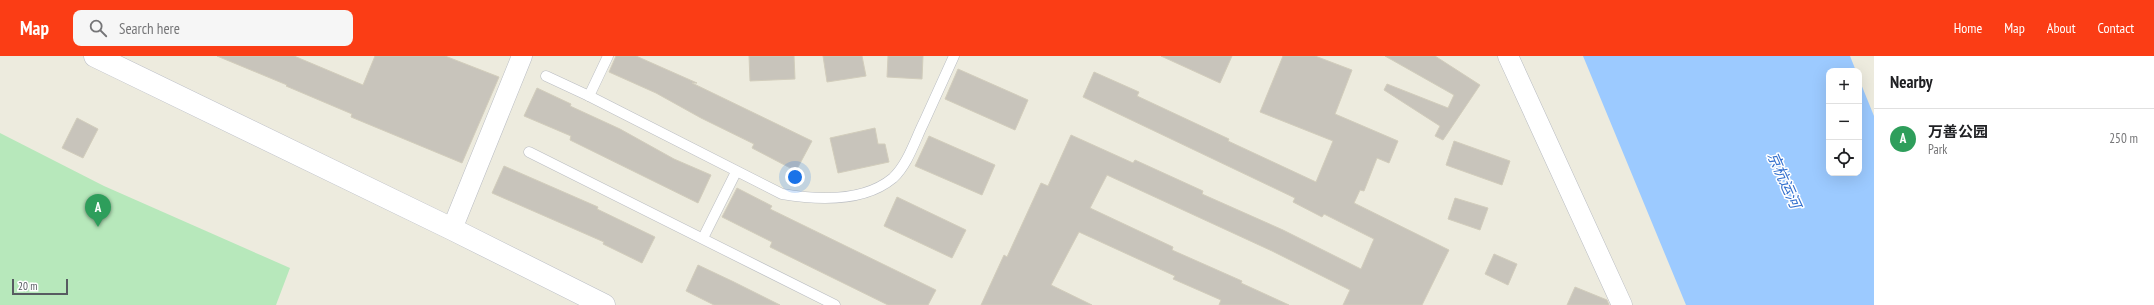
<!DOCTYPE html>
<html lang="en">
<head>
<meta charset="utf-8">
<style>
	:root { --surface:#fff; --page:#f6f6f6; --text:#202124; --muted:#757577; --line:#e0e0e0; --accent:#fb3d15 }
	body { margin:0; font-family:"PT Sans Narrow","Noto Sans SC",sans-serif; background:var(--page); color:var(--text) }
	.controls { position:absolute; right:12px; top:12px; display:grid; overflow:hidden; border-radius:8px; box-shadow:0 4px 16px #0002 }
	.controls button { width:36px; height:36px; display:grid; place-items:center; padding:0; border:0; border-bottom:1px solid var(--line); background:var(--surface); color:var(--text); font:20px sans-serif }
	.scale { position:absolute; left:12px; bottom:10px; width:56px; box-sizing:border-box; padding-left:4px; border:2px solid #575b61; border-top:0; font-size:11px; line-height:14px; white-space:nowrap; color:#575b61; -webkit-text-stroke:3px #fff; paint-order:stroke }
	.you { position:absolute; left:795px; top:121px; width:14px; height:14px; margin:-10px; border:3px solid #fff; border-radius:50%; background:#1a73e8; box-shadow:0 0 0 6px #1a73e833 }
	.badge { display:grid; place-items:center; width:26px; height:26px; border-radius:50%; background:var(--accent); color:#fff; font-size:13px; font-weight:700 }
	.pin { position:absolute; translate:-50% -33px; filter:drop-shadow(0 1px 2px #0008) }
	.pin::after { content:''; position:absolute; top:21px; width:14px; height:12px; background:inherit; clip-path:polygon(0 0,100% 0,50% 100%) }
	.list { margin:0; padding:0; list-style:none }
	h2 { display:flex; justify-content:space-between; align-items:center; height:52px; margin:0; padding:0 16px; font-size:17px }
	h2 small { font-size:13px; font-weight:400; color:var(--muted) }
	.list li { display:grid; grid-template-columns:26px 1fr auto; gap:12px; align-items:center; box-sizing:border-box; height:60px; padding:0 16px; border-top:1px solid var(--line) }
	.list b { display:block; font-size:15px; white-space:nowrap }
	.list p { margin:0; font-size:13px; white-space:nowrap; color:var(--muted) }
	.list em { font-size:13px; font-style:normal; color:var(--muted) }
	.icon { flex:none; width:22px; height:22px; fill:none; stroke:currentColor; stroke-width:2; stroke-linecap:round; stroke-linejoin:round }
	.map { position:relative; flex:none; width:1874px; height:249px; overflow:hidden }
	header { display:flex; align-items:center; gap:24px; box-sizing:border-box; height:56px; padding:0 20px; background:var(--accent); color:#fff }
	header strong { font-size:19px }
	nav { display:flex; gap:22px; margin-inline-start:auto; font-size:14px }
	.search { width:280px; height:36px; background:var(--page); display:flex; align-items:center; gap:10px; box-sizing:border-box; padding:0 14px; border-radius:8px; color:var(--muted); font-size:15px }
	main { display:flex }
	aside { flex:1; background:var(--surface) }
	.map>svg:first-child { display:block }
</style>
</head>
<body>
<header>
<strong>Map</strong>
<div class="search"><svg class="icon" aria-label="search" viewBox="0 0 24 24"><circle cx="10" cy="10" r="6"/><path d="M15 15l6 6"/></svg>Search here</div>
<nav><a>Home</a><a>Map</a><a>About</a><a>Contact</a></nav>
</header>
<main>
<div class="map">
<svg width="1874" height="249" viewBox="0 0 1874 249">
	<rect width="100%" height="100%" fill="#edebde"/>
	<!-- green -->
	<polygon fill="#b7e8bb" points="0,77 104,130 290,212 276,249 0,249"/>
	<!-- water -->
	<polygon fill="#9ccaff" points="1583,0 1850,0 1856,15 1829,15 1829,117 1859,117 1859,23 1874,60 1874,249 1686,249"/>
	<!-- building -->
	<g fill="#c8c4bb" stroke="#d2cdbc">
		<polygon points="217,0 294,0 363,29 375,0 445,0 499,21 462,107 351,61 352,58 286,30 287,29"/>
		<polygon points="616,0 636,0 697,27 692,27 812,85 796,115 752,92 754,88 701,62 656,37 609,16"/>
		<polygon points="749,0 794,0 795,23 750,25"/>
		<polygon points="823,0 862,0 866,20 827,26"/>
		<polygon points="888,0 923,0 922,23 887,21"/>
		<polygon points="1161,0 1232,0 1220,27"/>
		<polygon points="1283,0 1315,0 1352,14 1335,58 1398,85 1389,107 1377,102 1364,135 1360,134 1354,147 1449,194 1422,249 1343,249 1350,234 1272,195 1107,119 1090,152 1173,191 1172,194 1242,225 1241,227 1289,249 1219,249 1221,244 1173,223 1175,220 1079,176 1051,229 1092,249 981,249 1004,199 1007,201 1041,127 1048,130 1071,79 1133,107 1135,104 1203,135 1202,138 1283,174 1361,213 1374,183 1324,158 1322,161 1293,146 1295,142 1083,41 1094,16 1139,36 1137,40 1229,83 1228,85 1316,126 1333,85 1260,56"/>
		<polygon points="1385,0 1435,0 1480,29 1443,84 1435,80 1440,70 1384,34 1387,28 1448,52 1454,39"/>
		<polygon points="958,13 1028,44 1015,74 945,43"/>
		<polygon points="537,32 571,48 570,50 620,73 674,103 711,119 698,147 570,84 571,80 524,60"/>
		<polygon points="77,62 98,73 83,102 62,92"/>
		<polygon points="875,72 878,88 885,88 889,106 838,117 830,82"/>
		<polygon points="929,80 995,109 982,139 915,110"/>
		<polygon points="1454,85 1510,105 1502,129 1446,109"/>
		<polygon points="504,110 598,151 597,153 655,181 642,207 603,188 604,186 492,137"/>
		<polygon points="737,132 772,150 770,153 936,234 928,249 888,249 770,191 772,186 722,161"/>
		<polygon points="897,141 966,174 952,202 884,170"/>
		<polygon points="1455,142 1488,152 1480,174 1448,163"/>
		<polygon points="1494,198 1517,208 1508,229 1485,218"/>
		<polygon points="698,209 734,226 780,249 714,249 686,235"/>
		<polygon points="1575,231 1607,244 1609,249 1567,249"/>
	</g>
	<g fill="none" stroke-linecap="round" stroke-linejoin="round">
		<defs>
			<g id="lane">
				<polyline points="546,20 589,40 608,0"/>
				<path d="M589 40 782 138C817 144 863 147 893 122 908 108 915 84 924 66 934 44 944 22 954 0"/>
				<polyline points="529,96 835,249"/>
				<polyline points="703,182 736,116"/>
			</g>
			<g id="street">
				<polyline points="1508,0 1622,249"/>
				<polyline points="452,173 522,0"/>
			</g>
			<polyline id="secondary" points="95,0 452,173 604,249"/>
		</defs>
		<!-- lane casing -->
		<use href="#lane" stroke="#b9bcc2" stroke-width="11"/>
		<!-- street casing -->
		<use href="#street" stroke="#b9bcc2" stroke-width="21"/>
		<!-- secondary casing -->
		<use href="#secondary" stroke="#bbbec6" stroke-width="23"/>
		<!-- lane -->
		<use href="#lane" stroke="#fff" stroke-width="10"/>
		<!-- street -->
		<use href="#street" stroke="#fff" stroke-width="20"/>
		<!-- secondary -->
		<use href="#secondary" stroke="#fff" stroke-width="22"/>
	</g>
	<g text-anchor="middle" stroke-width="3" stroke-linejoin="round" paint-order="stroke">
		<!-- water labels -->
		<g font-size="15" font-style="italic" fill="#3370ce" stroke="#fff">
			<text transform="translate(1784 124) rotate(66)" y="5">京杭运河</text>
		</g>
	</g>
</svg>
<div class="controls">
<button>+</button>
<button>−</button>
<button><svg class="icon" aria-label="locate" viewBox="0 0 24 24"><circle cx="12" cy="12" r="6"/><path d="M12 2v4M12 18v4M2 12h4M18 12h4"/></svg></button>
</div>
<div class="scale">20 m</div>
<div class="you"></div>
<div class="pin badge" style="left:98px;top:171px;background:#2e9e5b">A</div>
</div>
<aside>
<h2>Nearby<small></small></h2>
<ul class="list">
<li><span class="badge" style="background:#2e9e5b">A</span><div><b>万善公园</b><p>Park</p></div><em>250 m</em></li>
</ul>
</aside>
</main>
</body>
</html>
